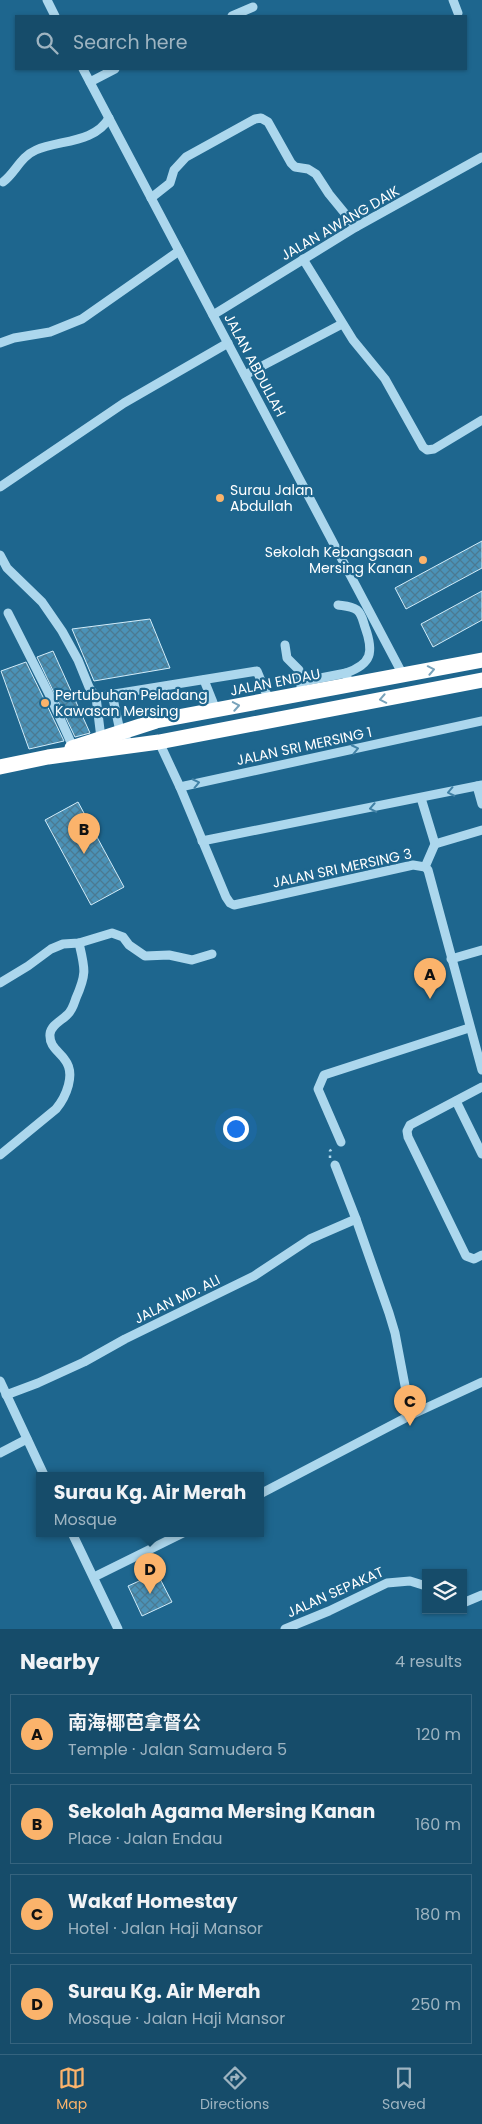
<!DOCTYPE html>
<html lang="en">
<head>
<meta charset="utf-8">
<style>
	:root { --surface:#164c6a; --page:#1f5370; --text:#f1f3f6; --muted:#9eb4c1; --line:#35637e; --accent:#fbb36b }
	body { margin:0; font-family:Poppins,"Noto Sans SC",sans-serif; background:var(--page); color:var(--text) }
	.controls { position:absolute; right:15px; bottom:15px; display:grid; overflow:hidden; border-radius:0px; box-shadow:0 1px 4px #0004 }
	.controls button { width:45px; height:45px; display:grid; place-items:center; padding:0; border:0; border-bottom:1px solid var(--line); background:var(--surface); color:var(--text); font:25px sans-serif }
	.you { position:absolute; left:235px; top:1128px; width:18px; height:18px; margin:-12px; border:4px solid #fff; border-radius:50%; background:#1a73e8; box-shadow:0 0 0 8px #1a73e833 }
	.badge { display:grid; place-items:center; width:32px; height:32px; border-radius:50%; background:var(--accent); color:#111; font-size:16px; font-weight:700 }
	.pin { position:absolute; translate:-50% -41px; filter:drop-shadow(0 1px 2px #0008) }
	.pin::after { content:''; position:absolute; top:26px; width:18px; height:15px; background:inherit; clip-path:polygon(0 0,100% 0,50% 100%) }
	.popup { position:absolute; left:36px; top:1472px; width:228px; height:65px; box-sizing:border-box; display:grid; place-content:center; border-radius:0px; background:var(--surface); filter:drop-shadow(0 1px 4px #0005); font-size:16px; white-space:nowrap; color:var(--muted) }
	.popup b { font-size:19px; color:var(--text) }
	.popup::after { content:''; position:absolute; left:50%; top:100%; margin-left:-10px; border:10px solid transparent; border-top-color:var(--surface) }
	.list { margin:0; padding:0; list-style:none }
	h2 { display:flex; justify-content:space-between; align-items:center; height:65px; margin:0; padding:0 20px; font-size:21px }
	h2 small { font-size:16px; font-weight:400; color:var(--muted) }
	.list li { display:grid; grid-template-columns:32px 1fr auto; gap:15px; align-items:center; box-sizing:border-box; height:80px; margin:0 10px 10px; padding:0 10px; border:1px solid var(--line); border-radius:0px }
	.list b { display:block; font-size:19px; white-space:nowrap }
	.list p { margin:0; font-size:16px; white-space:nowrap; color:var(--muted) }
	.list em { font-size:16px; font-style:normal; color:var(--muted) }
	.icon { flex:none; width:28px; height:28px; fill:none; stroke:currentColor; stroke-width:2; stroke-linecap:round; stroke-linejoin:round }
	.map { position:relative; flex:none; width:482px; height:1629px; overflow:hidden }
	.search { position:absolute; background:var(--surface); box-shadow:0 1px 4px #0004; left:15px; right:15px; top:15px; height:55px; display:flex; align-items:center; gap:12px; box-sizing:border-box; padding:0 18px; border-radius:0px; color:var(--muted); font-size:19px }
	.sheet { height:425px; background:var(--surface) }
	nav { display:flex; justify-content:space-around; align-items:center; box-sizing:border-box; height:70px; border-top:1px solid var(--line); background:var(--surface); font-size:14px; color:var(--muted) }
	nav a { display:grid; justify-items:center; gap:2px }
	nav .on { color:var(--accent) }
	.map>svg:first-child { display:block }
</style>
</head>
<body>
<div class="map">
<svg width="482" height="1629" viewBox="0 0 482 1629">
	<defs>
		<pattern id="building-cross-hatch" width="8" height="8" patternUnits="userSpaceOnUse" patternTransform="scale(1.25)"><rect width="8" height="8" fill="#4b92b7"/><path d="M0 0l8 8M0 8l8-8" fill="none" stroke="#4b7a92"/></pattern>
	</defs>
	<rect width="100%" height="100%" fill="#1e668e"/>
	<!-- building -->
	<g fill="url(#building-cross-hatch)" stroke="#d2ecf9">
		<polygon points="482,541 482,568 406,609 395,588"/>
		<polygon points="482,591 482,620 433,647 421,624"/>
		<polygon points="150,619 170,668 94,681 72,629"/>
		<polygon points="53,651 90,733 75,737 37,657"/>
		<polygon points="26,662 44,699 64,741 29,749 1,671"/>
		<polygon points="78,802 124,887 91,905 45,820"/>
		<polygon points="157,1573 172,1602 142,1616 128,1586"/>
	</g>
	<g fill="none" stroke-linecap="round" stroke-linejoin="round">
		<!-- path -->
		<polyline stroke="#acd7ed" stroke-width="2.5" stroke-dasharray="2.5 4" stroke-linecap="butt" points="330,1158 330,1151 333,1147"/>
		<!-- minor -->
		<g stroke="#acd7ed" stroke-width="9">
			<polyline points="47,0 55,16"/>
			<polyline points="453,0 458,13"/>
			<polyline points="232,16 253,7"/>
			<polyline points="83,69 403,675"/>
			<polyline points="90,82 115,69"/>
			<path d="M3 182C16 172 20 157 36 150 59 140 95 143 109 118"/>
			<polyline points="151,198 170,183 174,170 186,157 255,119 261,118 268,122 291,163 295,167 308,169 316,174 329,194 356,227"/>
			<polyline points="303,259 353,340 385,379 423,447 427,450 434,449 482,420"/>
			<polyline points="213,315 356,227 482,157"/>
			<polyline points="0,343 14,338 50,332 82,319 179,251"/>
			<polyline points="245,375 342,324"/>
			<polyline points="0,487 124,403 228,343"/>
			<polyline points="0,555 7,568 42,602 62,631 78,660 89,687 96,697 101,738"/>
			<path d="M338 605C344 606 351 606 357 610 362 614 363 621 365 627 374 652 372 664 346 673L349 685"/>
			<polyline points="8,613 50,696 73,747"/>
			<polyline points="285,645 287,658 299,670 302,694"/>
			<polyline points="204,680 216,710"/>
			<polyline points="300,682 346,673"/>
			<polyline points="112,694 120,731 132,747"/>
			<polyline points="96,697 257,671 269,700"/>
			<polyline points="159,742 180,787 482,721"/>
			<polyline points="477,786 482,804"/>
			<polyline points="180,787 226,897 230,903 234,905 413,865 425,867 428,870 482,1070"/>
			<polyline points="421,798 435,844 482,830"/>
			<polyline points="202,841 482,785"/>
			<polyline points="425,867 435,844"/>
			<polyline points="451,959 482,950"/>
			<polyline points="0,983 28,966 51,949 63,944 79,943 112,933 123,937 129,945 145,956 169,955 192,960 212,954"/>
			<polyline points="482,1087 410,1125 407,1131 408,1137 466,1256 474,1259 482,1255"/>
			<polyline points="456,1101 482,1154"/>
			<polyline points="341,1142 318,1089 324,1075 469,1028"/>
			<path d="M0 1155 56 1109C66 1097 76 1074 65 1060 59 1051 49 1047 50 1034 51 1025 61 1021 67 1015 72 1011 74 1004 76 998 87 973 85 969 79 943"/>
			<polyline points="0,1381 44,1475"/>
			<polyline points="6,1395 38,1383 84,1362 125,1339 254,1276 310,1239 356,1219"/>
			<polyline points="413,1414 482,1382"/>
			<polyline points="0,1453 27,1439"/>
			<polyline points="260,1494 413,1414 406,1391 395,1333 389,1313 356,1219 335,1165"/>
			<polyline points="72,1533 118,1629"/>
			<polyline points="94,1577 183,1533"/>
			<polyline points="463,1603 482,1595"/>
			<polyline points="285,1629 329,1611 387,1583 410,1581 426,1586"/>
		</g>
		<!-- highway -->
		<g stroke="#fff" stroke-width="15">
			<polyline points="72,748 156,721 482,660"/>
			<polyline points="0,767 48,757 159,742 482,680"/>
		</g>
	</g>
	<!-- one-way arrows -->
	<defs><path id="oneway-chevron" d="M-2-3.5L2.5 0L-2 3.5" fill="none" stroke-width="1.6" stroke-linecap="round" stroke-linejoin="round" transform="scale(1.25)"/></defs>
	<g stroke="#78a3bb">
		<use href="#oneway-chevron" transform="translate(431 670) rotate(-11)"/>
		<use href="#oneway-chevron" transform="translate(383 699) rotate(169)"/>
		<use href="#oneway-chevron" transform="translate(236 706) rotate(-10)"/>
	</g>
	<g stroke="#4282a6">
		<use href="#oneway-chevron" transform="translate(355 749) rotate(-12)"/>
		<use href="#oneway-chevron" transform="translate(196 783) rotate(-12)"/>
		<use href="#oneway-chevron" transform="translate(451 792) rotate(168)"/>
		<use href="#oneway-chevron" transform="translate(373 808) rotate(169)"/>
	</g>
	<!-- markers -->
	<g fill="#fbb36b" stroke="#1e668e" stroke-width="2">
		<circle cx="220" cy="498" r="5"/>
		<circle cx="423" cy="560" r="5"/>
		<circle cx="45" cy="703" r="5"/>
	</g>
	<g text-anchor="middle" stroke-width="4.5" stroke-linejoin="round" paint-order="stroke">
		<!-- street labels -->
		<g font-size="14" fill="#fff" stroke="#1e668e">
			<text transform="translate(340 223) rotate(-30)" y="5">JALAN AWANG DAIK</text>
			<text transform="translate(255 365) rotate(62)" y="5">JALAN ABDULLAH</text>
			<text transform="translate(275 682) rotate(-11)" y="5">JALAN ENDAU</text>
			<text transform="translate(304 746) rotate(-12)" y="5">JALAN SRI MERSING 1</text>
			<text transform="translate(342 868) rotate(-12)" y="5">JALAN SRI MERSING 3</text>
			<text transform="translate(177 1299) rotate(-26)" y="5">JALAN MD. ALI</text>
			<text transform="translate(335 1592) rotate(-24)" y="5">JALAN SEPAKAT</text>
		</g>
		<!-- poi labels -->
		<g font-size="14" fill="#fff" stroke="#1e668e" text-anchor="start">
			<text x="230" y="495">Surau Jalan<tspan x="230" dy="16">Abdullah</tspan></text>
			<text x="413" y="557" text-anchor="end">Sekolah Kebangsaan<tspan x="413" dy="16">Mersing Kanan</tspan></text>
			<text x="55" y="700">Pertubuhan Peladang<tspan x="55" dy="16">Kawasan Mersing</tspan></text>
		</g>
	</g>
</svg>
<div class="controls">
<button><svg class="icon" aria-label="layers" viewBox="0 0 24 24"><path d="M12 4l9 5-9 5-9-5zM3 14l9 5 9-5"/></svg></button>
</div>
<div class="you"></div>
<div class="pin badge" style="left:430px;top:999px">A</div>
<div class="pin badge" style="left:84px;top:854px">B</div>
<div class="pin badge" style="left:410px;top:1426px">C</div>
<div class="pin badge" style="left:150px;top:1594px">D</div>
<div class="popup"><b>Surau Kg. Air Merah</b>Mosque</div>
<div class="search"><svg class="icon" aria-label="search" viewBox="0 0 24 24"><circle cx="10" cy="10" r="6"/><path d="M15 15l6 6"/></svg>Search here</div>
</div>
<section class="sheet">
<h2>Nearby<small>4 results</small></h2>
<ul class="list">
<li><span class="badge">A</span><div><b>南海椰芭拿督公</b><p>Temple · Jalan Samudera 5</p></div><em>120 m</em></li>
<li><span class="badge">B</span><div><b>Sekolah Agama Mersing Kanan</b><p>Place · Jalan Endau</p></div><em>160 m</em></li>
<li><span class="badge">C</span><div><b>Wakaf Homestay</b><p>Hotel · Jalan Haji Mansor</p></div><em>180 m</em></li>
<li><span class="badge">D</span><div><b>Surau Kg. Air Merah</b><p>Mosque · Jalan Haji Mansor</p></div><em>250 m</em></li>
</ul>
</section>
<nav>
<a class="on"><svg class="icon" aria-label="map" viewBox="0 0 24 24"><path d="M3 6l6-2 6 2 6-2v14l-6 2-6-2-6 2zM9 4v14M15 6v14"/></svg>Map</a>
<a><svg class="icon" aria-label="directions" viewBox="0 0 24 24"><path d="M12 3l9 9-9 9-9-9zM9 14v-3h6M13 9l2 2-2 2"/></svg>Directions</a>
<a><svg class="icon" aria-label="saved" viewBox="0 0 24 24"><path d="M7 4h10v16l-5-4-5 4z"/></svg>Saved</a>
</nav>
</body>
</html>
